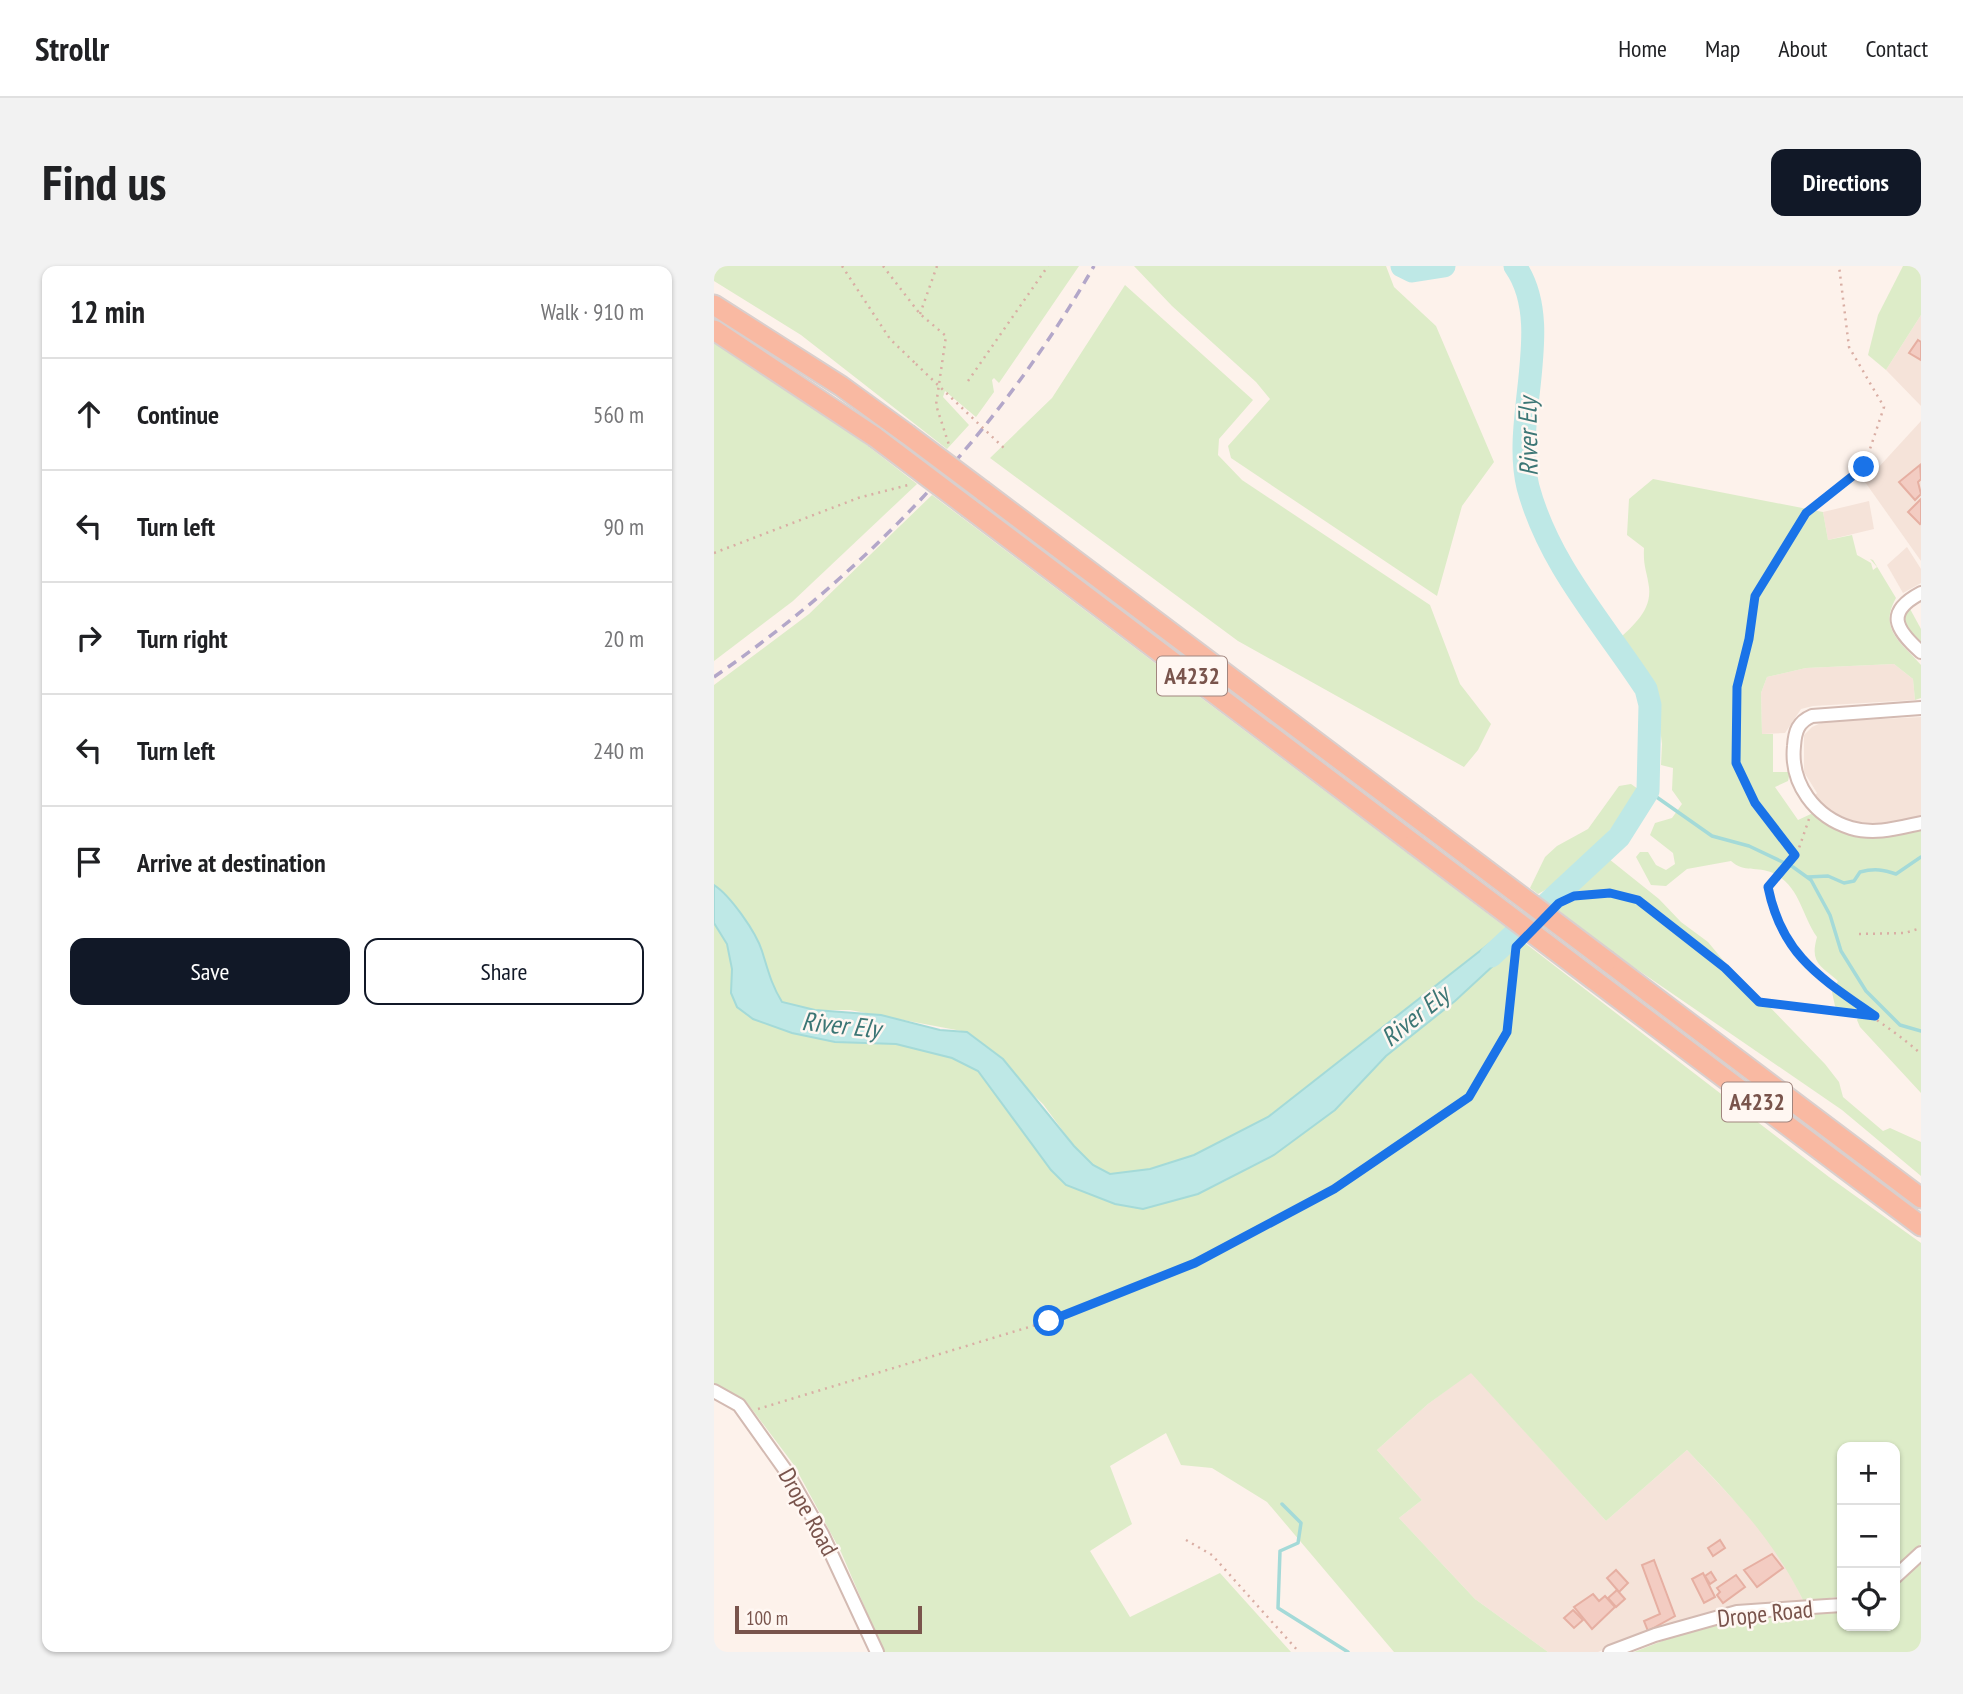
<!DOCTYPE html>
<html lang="en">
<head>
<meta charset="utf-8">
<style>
	:root { --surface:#fff; --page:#f2f2f2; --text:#202124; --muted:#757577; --line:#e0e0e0; --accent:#111827 }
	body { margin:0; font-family:"PT Sans Narrow",sans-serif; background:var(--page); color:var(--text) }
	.controls { position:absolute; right:21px; bottom:21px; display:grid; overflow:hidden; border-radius:14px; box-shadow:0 2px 5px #0004 }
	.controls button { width:63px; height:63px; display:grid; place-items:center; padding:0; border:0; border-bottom:2px solid var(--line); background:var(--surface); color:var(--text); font:35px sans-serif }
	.scale { position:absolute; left:21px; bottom:18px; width:187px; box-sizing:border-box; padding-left:7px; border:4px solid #79544c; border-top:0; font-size:19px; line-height:24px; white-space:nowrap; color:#79544c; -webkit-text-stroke:5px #fff7f2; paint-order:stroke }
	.stop { position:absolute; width:21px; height:21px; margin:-16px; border:5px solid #1a73e8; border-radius:50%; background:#fff }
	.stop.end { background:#1a73e8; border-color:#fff; box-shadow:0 2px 7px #0008 }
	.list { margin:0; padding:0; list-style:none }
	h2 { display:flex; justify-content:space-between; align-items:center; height:91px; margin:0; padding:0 28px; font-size:30px }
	h2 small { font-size:23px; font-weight:400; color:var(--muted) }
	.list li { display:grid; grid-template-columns:46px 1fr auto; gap:21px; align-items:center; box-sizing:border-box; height:112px; padding:0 28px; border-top:2px solid var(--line) }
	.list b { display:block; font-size:26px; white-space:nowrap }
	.list em { font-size:23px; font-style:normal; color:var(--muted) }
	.actions { display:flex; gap:14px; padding:21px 28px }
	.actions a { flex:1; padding:16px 0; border:2px solid var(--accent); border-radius:14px; text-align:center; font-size:24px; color:var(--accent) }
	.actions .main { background:var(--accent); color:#fff }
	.icon { flex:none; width:38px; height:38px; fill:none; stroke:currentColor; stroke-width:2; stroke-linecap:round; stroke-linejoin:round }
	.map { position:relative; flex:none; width:1207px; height:1386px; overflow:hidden; border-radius:14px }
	header { display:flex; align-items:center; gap:42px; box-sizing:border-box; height:98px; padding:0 35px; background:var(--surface); border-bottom:2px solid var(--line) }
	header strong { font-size:33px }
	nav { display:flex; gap:38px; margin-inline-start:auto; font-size:24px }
	.intro { display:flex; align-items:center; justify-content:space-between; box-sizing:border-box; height:168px; padding:0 42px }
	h1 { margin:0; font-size:49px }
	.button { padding:18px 32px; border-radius:14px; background:var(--accent); color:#fff; font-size:24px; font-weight:700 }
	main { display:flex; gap:42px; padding:0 42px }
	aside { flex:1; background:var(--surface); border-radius:14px; box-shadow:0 2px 5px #0004 }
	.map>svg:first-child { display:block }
</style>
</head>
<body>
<header>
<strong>Strollr</strong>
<nav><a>Home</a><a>Map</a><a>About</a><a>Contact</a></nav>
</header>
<div class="intro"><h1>Find us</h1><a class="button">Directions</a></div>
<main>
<aside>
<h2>12 min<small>Walk · 910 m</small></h2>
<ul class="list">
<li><svg class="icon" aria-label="ahead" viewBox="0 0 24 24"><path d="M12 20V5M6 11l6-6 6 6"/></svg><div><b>Continue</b></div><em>560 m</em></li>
<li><svg class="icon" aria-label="left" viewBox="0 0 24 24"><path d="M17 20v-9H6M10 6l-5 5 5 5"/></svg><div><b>Turn left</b></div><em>90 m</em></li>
<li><svg class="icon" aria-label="right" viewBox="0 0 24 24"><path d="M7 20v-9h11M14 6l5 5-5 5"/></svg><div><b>Turn right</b></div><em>20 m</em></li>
<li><svg class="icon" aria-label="left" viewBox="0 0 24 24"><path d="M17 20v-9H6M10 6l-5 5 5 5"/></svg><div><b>Turn left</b></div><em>240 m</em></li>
<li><svg class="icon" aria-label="arrive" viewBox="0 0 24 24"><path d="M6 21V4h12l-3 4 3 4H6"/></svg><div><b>Arrive at destination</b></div></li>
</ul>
<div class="actions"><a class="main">Save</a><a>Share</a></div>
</aside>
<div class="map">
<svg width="1207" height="1386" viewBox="0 0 1207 1386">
	<rect width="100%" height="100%" fill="#fdf2eb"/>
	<!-- residential -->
	<g fill="#f5e3d9">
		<polygon points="1207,49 1207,140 1172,104"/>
		<polygon points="1207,155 1207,295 1151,216"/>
		<polygon points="1155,235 1160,263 1114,274 1109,246"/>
		<polygon points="1193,281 1207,303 1207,317 1189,327 1173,299"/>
		<polygon points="1180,398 1199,413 1201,434 1099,440 1087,443 1071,467 1048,468 1047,427 1053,411 1092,402"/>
		<polygon points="1207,451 1207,550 1172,559 1150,560 1128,553 1100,531 1103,527 1090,506 1090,469 1098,461 1109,456"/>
		<polygon points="757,1106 892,1255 973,1184 1046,1262 1071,1298 1090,1336 1028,1340 991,1348 925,1368 884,1386 834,1386 761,1333 685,1252 708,1234 663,1184 714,1138"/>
	</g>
	<!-- green -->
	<g fill="#ddecc8">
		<polygon points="0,0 365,0 285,117 280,112 278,114 280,126 262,151 231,125 229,131 255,159 233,183 87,69 0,15"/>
		<polygon points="420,0 672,0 680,21 722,60 780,196 748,240 723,330 517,192 514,180 556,133 542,116 458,40"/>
		<polygon points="1189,0 1207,0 1207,49 1172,104 1154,89 1164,49"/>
		<polygon points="411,19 539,134 505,173 504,189 528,214 716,339 746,418 777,458 764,484 750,501 524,375 276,192 338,132"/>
		<polygon points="0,77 101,139 203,218 79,335 0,395"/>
		<path d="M939 213 1109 246 1114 274 1138 269 1143 289 1157 297 1159 304 1163 301 1156 293 1159 294 1182 332C1164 364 1188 377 1207 399V432L1201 434 1199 413 1180 398 1092 402 1053 411 1047 427 1048 468H1059V506H1076L1074 515 1061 521 1084 554 1099 547 1082 528 1121 561 1207 562V827L1146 761 1143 754 1148 744H1141L1131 751 1121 740 1118 726 1124 715C1105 699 1096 696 1103 671 1087 648 1086 620 1059 607 1043 600 1030 607 1017 595L973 603 952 620 937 619 922 591 926 586H934L942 599 952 604 961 598 959 587 936 569 941 557 958 552 968 538 958 524 959 502 947 499 948 478 942 430 939 431 901 377C917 361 938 346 935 321 933 305 929 301 930 282L913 269 915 233Z"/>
		<path d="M218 229 794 663 554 851 480 889 436 903 396 908 379 899 360 880 329 838 253 766 136 744H101L68 736C57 718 54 704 48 685 42 666 16 629 0 619V419L95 348Z"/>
		<polygon points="1195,341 1207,363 1207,378 1191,360 1191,346"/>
		<polygon points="917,518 924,523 924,533 892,568 887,578 851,613 824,628 816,622 831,591 843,580 874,563 905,520"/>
		<polygon points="895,593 945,633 967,656 994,676 1013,699 1024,721 1048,733 1111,798 1125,816 1129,831 1169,865 1176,862 1207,876 1207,910 1128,844 905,691 844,644 856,621 874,603"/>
		<path d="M0 657C17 676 19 702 17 727L120 776 182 778 238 792 264 805 337 904 352 919 401 938 429 943 484 928 513 914 621 844 672 790 741 735 807 674 1115 911 1207 977V1278L1181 1302V1181H1128V1330L1090 1336C1058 1271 1022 1236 973 1184L892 1255 757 1107 714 1138 663 1184 708 1234 685 1252 761 1333 834 1386H680L553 1236 498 1202 467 1199 452 1167 396 1200 418 1258 376 1285 416 1351 506 1307 577 1386H170L127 1286 80 1199 31 1134 0 1118Z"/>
		<polygon points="1207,1295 1207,1386 920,1386 969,1367 1027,1352 1128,1344 1128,1360 1181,1360 1181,1317"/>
	</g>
	<!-- water -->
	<path fill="#bee8e6" stroke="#a4dad8" stroke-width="2" d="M0 619C16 629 42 666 48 685 54 704 57 718 68 736L101 744 167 749 226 764 253 766 289 793 360 880 379 899 396 908 436 903 480 889 554 851 794 663 807 674 741 735 672 790 621 844 560 889 484 928 429 943 401 938 352 919 337 904 264 805 238 792 182 778 121 776 78 767 39 753 23 741 17 727 18 703 13 678 0 657Z"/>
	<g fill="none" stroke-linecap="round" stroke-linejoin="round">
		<!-- stream -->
		<g stroke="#a4dad8" stroke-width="3.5">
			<polyline points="934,525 998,570 1035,580 1079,601 1097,614 1116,649 1127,685 1152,725 1186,759 1207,765"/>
			<path d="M1094 611 1114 610 1130 617 1140 615 1146 606C1161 602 1170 604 1182 608L1207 591"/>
			<polyline points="568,1238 587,1257 584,1277 566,1285 564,1342 634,1386"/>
		</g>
		<!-- river -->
		<g stroke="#bee8e6" stroke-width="23">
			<polyline points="688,0 698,5 730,0"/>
			<path d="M777 690 905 571 934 525 936 439 932 423C889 357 835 299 814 221 797 153 842 58 801 0"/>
		</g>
	</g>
	<!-- building -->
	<g fill="#f3ccc2" stroke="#e6afa2" stroke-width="2">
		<polygon points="1204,74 1207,76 1207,94 1195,87"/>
		<polygon points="1206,199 1207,213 1204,216 1207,228 1201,234 1185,216"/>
		<polygon points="1207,233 1207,257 1206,258 1194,246"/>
		<polygon points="1006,1274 1011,1282 999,1290 994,1282"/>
		<polygon points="1058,1288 1069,1302 1043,1321 1030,1304"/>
		<polygon points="940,1294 961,1350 934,1365 930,1355 946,1348 928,1299"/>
		<polygon points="902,1304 914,1317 905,1326 893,1312"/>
		<polygon points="997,1306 1002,1314 996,1318 991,1310"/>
		<polygon points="989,1307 1001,1331 990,1337 978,1313"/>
		<polygon points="1022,1309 1031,1321 1009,1337 1003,1329 1006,1326 1003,1322"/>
		<polygon points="903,1324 911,1333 902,1341 894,1332"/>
		<polygon points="879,1328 885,1335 891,1330 901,1341 878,1363 860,1341"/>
		<polygon points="859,1344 869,1354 860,1362 850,1352"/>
	</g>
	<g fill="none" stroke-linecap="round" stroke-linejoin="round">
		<defs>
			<g id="minor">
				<path d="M1207 327C1171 346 1181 363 1207 386"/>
				<path d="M1207 442 1098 450C1084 456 1081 465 1080 480 1076 518 1101 551 1137 562 1161 569 1184 562 1207 557"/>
				<polyline points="0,1125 25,1139 72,1205 108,1268 163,1386"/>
				<polyline points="1181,1311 1207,1287"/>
				<polyline points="896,1386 941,1369 1023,1346 1128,1339"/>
			</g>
			<g id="trunk">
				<polyline points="0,39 127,120 193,168"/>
				<polyline points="0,64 161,171"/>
				<polyline points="269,225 714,560"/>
				<polyline points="255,242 700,578"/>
				<polyline points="893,695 1207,932"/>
				<polyline points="879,713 1207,960"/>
			</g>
		</defs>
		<!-- minor casing -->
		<use href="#minor" stroke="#d3bab2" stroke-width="16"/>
		<!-- trunk casing -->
		<use href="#trunk" stroke="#d9cfcd" stroke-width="23"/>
		<!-- path -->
		<g stroke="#d9aea4" stroke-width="2.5" stroke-dasharray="2 5" stroke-linecap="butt">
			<polyline points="128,0 176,73 202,98"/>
			<polyline points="169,0 206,48 232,70 222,139 235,179"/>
			<polyline points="206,48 223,0"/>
			<polyline points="254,115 334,0"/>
			<polyline points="0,287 144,232 198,218"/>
			<path d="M1095 553 1084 585 1054 621C1059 643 1066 668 1080 686 1111 726 1169 753 1207 788"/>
			<polyline points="1081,588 1041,537 1022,497 1023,420 1035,373 1041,330 1092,247 1150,201 1170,141 1135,81 1125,0"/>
			<path d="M842 639C899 596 974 668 1013 705 1023 714 1033 729 1044 735 1056 742 1141 748 1161 750"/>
			<polyline points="1145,668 1191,667 1207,662"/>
			<polyline points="44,1143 335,1055 481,997 620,923 755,831 793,767 802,681 806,677"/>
			<polyline points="472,1274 498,1289 585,1386"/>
		</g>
		<!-- minor -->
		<use href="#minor" stroke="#fff" stroke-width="12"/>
		<!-- trunk -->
		<use href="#trunk" stroke="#f9b9a2" stroke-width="19"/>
		<!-- rail -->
		<path stroke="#b3a7c9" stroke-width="3.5" stroke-dasharray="10 7" stroke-linecap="butt" d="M0 411C154 305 287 163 380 0"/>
		<defs>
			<g id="trunk-bridge">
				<polyline points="193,168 269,225"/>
				<polyline points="161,171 255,242"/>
				<polyline points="714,560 893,695"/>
				<polyline points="700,578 879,713"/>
			</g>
		</defs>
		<!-- trunk-bridge casing -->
		<use href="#trunk-bridge" stroke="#d9cfcd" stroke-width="23" stroke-linecap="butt"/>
		<!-- path-bridge -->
		<polyline stroke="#d9aea4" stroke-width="2.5" stroke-dasharray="2 5" stroke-linecap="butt" points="202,98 292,184"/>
		<!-- trunk-bridge -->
		<use href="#trunk-bridge" stroke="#f9b9a2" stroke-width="19"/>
	</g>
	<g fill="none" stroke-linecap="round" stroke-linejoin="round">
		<!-- route -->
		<path stroke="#1a73e8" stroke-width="9" d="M335 1055 481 997 620 923 755 831 793 766 802 681 845 637 860 630 896 627 924 634 1011 702 1045 736 1161 750C1107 712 1068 690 1054 621L1081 589 1041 537 1022 497 1023 421 1035 373 1041 330 1092 247 1150 201"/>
	</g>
	<g text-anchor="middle" stroke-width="5" stroke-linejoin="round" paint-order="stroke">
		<!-- shield labels -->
		<g fill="#fff7f2" stroke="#a1857e" stroke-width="2">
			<rect x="443" y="390.5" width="70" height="39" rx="5"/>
			<rect x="1008" y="816.5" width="70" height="39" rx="5"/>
		</g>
		<g font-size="23" font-weight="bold" fill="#79544c">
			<text x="478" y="418">A4232</text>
			<text x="1043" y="844">A4232</text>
		</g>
		<!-- street labels -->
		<g font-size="24" fill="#79544c" stroke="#fff7f2">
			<text transform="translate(94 1246) rotate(61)" y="8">Drope Road</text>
			<text transform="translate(1051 1348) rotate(-6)" y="8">Drope Road</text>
		</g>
		<!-- water labels -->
		<g font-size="26" font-style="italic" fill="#3c7675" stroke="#fff7f2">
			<text transform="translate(814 171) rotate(-91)" y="9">River Ely</text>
			<text transform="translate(701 750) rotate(-39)" y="9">River Ely</text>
			<text transform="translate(127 759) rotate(6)" y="9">River Ely</text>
		</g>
	</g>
</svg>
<div class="controls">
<button>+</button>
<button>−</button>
<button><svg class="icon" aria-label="locate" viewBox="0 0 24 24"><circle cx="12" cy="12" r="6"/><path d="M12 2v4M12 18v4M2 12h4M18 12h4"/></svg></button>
</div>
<div class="scale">100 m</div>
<div class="stop" style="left:335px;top:1055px"></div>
<div class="stop end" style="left:1150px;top:201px"></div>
</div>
</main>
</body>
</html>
